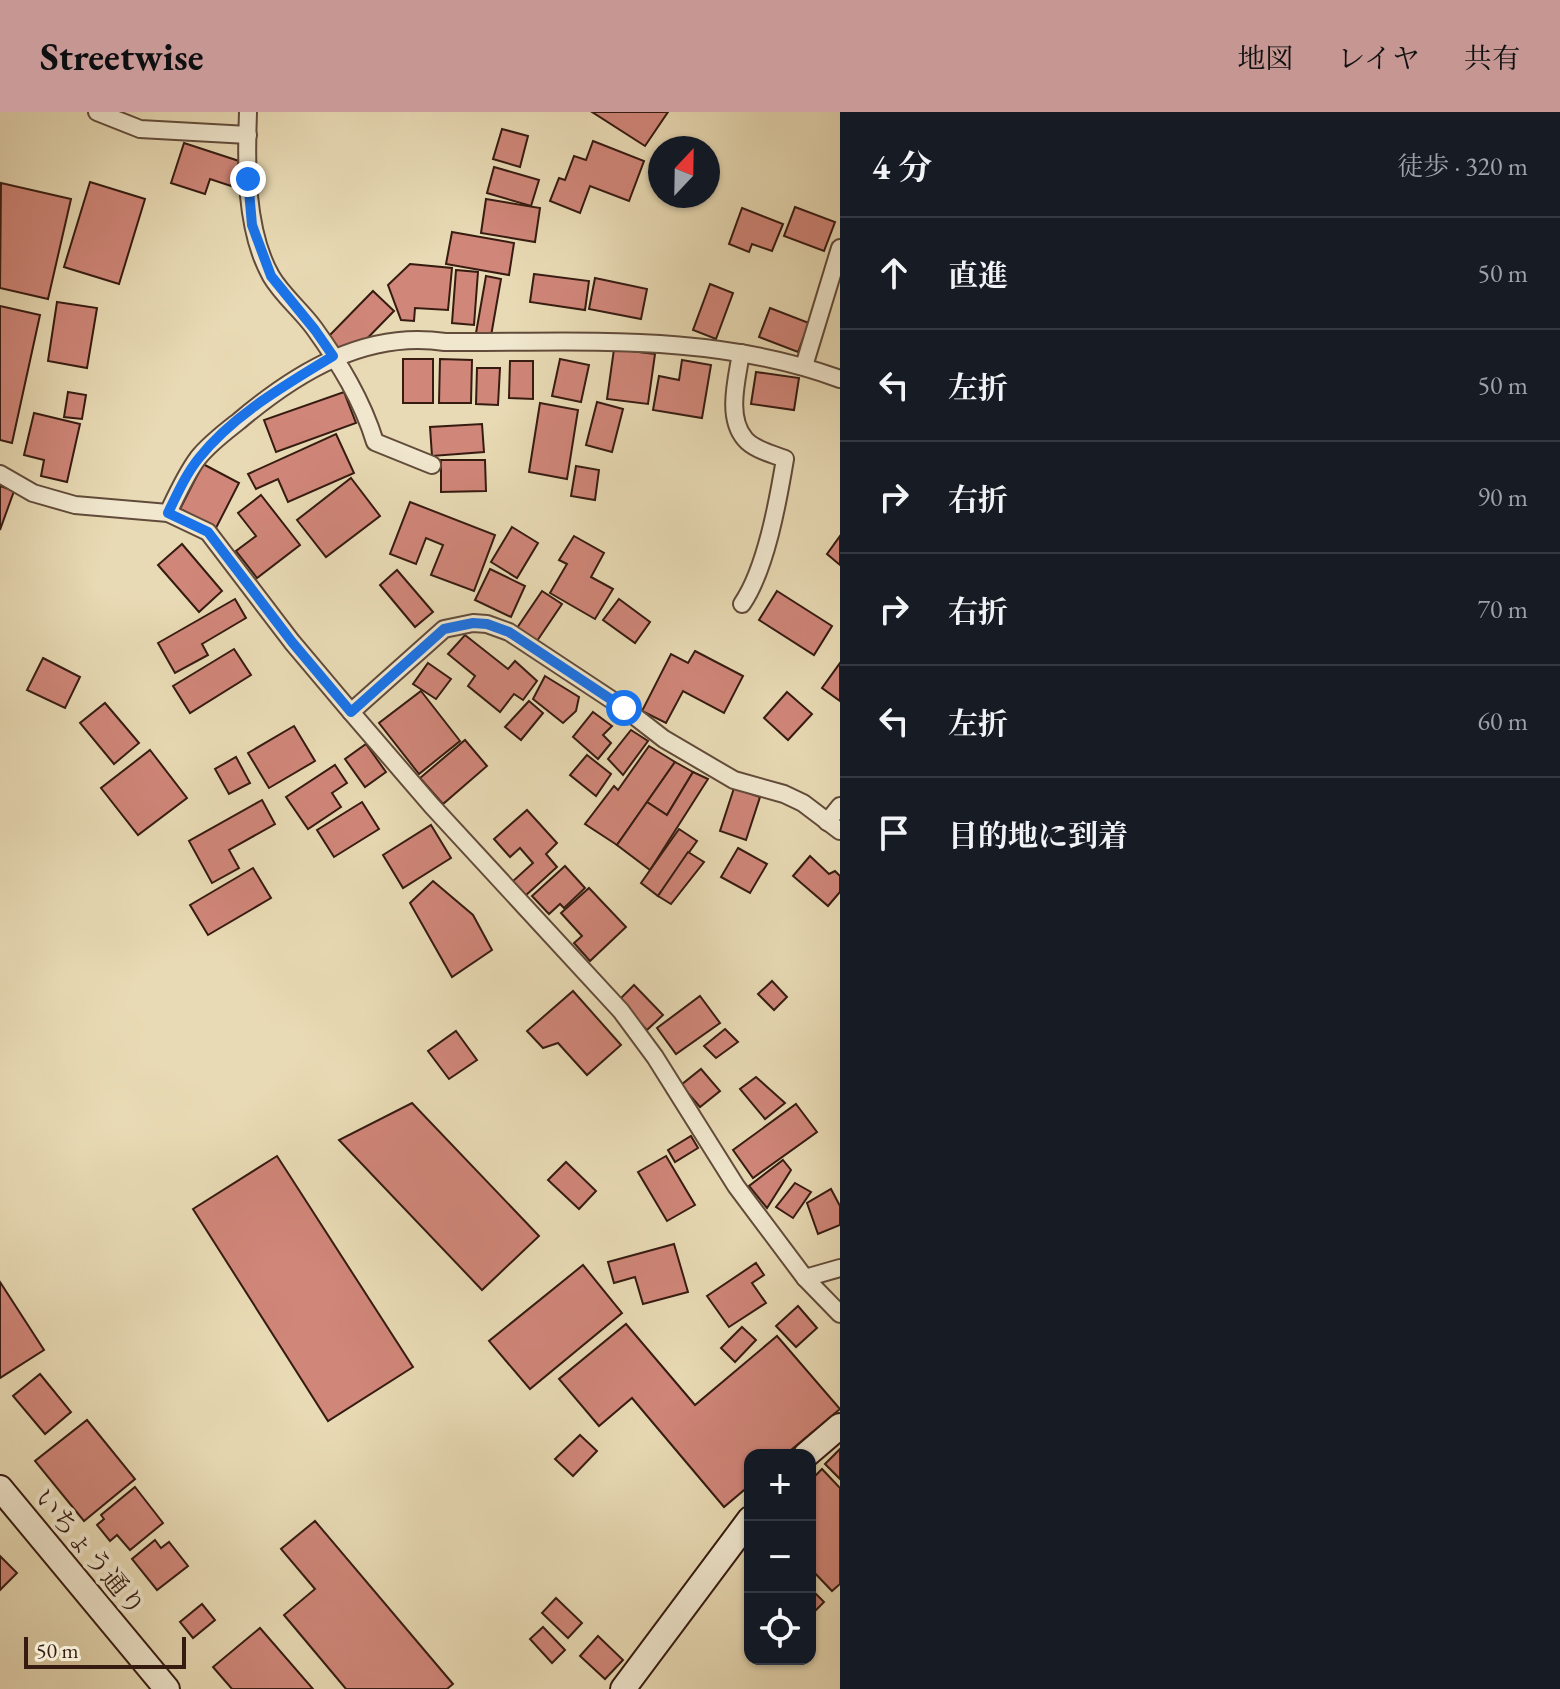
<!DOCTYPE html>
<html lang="ja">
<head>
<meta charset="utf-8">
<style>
	:root { --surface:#171b24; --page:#242831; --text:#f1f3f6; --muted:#9ea1a6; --line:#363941; --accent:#c59692 }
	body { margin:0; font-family:"EB Garamond","Noto Serif JP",serif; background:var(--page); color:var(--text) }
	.controls { position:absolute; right:24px; bottom:24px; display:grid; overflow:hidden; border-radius:16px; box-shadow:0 2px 6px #0004 }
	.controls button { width:72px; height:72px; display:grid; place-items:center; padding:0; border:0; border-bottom:2px solid var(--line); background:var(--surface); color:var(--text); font:40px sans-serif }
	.compass { position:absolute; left:648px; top:24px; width:72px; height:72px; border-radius:50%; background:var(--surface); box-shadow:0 2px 6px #0004; rotate:22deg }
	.scale { position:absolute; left:24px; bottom:20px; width:162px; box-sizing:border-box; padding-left:8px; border:4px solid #361b11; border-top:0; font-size:22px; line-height:28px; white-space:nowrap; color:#361b11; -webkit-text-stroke:6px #f0e7ce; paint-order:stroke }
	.stop { position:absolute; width:24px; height:24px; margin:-18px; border:6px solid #1a73e8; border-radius:50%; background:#fff }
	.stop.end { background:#1a73e8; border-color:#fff; box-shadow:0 2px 8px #0008 }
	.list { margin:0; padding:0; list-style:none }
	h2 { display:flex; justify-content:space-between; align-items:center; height:104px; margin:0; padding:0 32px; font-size:34px }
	h2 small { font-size:26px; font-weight:400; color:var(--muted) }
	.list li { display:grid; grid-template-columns:52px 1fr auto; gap:24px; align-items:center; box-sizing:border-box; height:112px; padding:0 32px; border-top:2px solid var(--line) }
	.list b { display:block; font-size:30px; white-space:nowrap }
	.list em { font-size:26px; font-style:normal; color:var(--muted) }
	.icon { flex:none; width:44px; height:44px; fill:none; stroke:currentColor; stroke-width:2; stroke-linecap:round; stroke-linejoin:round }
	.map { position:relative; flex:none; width:840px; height:1577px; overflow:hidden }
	header { display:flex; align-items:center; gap:48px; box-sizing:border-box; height:112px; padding:0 40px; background:var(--accent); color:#111 }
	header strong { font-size:38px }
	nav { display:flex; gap:44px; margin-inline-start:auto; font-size:28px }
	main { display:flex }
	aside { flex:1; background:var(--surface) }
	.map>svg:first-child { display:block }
</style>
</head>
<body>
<header>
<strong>Streetwise</strong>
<nav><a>地図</a><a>レイヤ</a><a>共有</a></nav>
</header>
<main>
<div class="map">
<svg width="840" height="1577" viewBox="0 0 840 1577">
	<rect width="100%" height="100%" fill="#e8dab4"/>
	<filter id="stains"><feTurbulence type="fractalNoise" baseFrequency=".0025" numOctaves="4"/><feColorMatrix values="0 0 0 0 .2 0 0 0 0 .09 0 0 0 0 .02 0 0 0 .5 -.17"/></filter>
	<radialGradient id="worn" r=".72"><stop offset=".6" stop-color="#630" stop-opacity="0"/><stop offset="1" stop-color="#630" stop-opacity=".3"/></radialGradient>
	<!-- building -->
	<g fill="#d08679" stroke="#361b11" stroke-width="2">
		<polygon points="592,0 668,0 645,34"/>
		<polygon points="502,17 528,24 520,55 493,47"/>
		<polygon points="593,29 644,49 629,89 590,74 580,101 550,89 559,66 565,68 574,44 586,48"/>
		<polygon points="184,31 239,49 231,74 210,67 205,82 171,71"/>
		<polygon points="494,55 539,68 531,94 487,81"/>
		<polygon points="90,70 145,87 119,172 64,155"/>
		<polygon points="1,71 71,87 48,187 0,176"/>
		<polygon points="486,87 540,96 535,130 481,121"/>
		<polygon points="795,95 835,110 824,139 784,124"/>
		<polygon points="742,96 783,112 772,139 752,132 749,140 729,132"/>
		<polygon points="452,120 514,131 509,163 446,152"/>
		<polygon points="410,152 452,156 448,198 415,196 414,209 401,208 388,173"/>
		<polygon points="456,158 478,160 474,213 452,211"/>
		<polygon points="534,162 589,169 585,198 530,190"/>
		<polygon points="486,164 501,167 491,224 476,221"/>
		<polygon points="595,166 647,177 641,207 589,197"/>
		<polygon points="710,172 733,181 716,227 693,218"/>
		<polygon points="373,179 394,199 348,246 327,226"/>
		<polygon points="57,190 97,196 87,256 48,249"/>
		<polygon points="0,194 40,203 12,331 0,328"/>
		<polygon points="770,196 809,211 798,240 759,225"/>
		<polygon points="614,237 655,242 648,292 607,287"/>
		<rect x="403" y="247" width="30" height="44"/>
		<polygon points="440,247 472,248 471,291 439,291"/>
		<polygon points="560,247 589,253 581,290 552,284"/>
		<polygon points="682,248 711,253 702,306 653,298 659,264 679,268"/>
		<polygon points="510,249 533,249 533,287 509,286"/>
		<polygon points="477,256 500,256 498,293 476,292"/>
		<polygon points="756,260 799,266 794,298 751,292"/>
		<polygon points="68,280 86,283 82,307 64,305"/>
		<polygon points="344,280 356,311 276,340 264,308"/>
		<polygon points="597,290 623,297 612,340 586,333"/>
		<polygon points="540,291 578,298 567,367 529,360"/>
		<polygon points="34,301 80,312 67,370 41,364 44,348 24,343"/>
		<polygon points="482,312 484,340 432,344 430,315"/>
		<polygon points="336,322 354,361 288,390 278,367 256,377 248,362"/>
		<polygon points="441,348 485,348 486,379 441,380"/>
		<polygon points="203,352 239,371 216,416 180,397"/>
		<polygon points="576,354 599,358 595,388 571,384"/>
		<polygon points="351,366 380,404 326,445 297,408"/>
		<polygon points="0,374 14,379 0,418"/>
		<polygon points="261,383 300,433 257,466 236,439 256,424 238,401"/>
		<polygon points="410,390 495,423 474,479 431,463 443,433 426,426 416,452 390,442"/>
		<polygon points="512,415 538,431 517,466 491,450"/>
		<polygon points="574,424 604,441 591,465 613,477 595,507 550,481 567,452 559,448"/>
		<polygon points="840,424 840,453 827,442"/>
		<polygon points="182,432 222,479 199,500 158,453"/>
		<polygon points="490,457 525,474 511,505 475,488"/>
		<polygon points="397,458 433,500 415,515 380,473"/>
		<polygon points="542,479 562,492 537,529 517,516"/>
		<polygon points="777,479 832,514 814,543 759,508"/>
		<polygon points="235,487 246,506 202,532 208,543 175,561 158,531"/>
		<polygon points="619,487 650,510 635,531 603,508"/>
		<polygon points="465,523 508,557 515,549 537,569 523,588 514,582 500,600 468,574 475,564 448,542"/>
		<polygon points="234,537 251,563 190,601 173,574"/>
		<polygon points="695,539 743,564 724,601 683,579 666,611 642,599 671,542 688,551"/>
		<polygon points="43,546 80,565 65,596 27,578"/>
		<polygon points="428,551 451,567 436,587 413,572"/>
		<polygon points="840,551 840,589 822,576"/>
		<polygon points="545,564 579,585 576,599 563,611 533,587"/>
		<polygon points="421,579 460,629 419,662 379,611"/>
		<polygon points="787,580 812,602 788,628 764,606"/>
		<polygon points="529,589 543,601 521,628 505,615"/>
		<polygon points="105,591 139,631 114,652 80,611"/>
		<polygon points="593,600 612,614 603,623 611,631 598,647 573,625"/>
		<polygon points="294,614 315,649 269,676 248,641"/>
		<polygon points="631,618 648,629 623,663 608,647"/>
		<polygon points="465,628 487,654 443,692 420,666"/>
		<polygon points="366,632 386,660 365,675 345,647"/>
		<polygon points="649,634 675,650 617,733 585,712 614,674 618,678"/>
		<polygon points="150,638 187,686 138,723 101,676"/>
		<polygon points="587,643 611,662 596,684 570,663"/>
		<polygon points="236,645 250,671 229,682 215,657"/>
		<polygon points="675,650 693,660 667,703 647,690"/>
		<polygon points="335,653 347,671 332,681 341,695 308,717 286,685"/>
		<polygon points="693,660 708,667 650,758 617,733 647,690 667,703"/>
		<polygon points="734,676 760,685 746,728 720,719"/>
		<polygon points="262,688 275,712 229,738 239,756 212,771 189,729"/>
		<polygon points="362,690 379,717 334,745 317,718"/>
		<polygon points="527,698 557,731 546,742 557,755 525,784 512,770 533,751 520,736 510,745 494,727"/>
		<polygon points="431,713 451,746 403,776 383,743"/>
		<polygon points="679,717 697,729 658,784 641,771"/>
		<polygon points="738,736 767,752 750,781 721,765"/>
		<polygon points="688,740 704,750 671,792 658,784"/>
		<polygon points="810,744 829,762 835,759 840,764 840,780 828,794 793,764"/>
		<polygon points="565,754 585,776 564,796 560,792 549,802 532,784"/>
		<polygon points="253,756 271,786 208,823 190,793"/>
		<polygon points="433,769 473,803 492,838 452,865 410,791"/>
		<polygon points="589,776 626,815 590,849 574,831 582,824 561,801"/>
		<polygon points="772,869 787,885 774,898 758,882"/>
		<polygon points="634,873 663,903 647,918 619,888"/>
		<polygon points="573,879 621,933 587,963 558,931 543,936 527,919"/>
		<polygon points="700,884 720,911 676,942 657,916"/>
		<polygon points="725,917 738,930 716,946 704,934"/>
		<polygon points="456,919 477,948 449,967 428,939"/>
		<polygon points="701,957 720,979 700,995 681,973"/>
		<polygon points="756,965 785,991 765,1007 740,977"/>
		<polygon points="412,991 539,1124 482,1178 339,1028"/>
		<polygon points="796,992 817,1020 753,1066 733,1038"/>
		<polygon points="691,1024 698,1036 675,1050 668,1038"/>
		<polygon points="277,1044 413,1255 328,1309 193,1097"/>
		<polygon points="666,1044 695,1093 667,1109 638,1060"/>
		<polygon points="783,1048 791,1058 767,1096 749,1074"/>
		<polygon points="566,1050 596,1079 579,1097 548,1068"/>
		<polygon points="795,1071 811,1080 793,1106 776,1095"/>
		<polygon points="831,1077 840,1094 840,1113 818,1122 807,1091"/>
		<polygon points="674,1132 688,1180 643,1192 635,1165 614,1171 608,1150"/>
		<polygon points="756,1151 764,1163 752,1171 766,1191 729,1215 707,1184"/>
		<polygon points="583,1153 622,1201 530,1277 489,1229"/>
		<polygon points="0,1170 44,1238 0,1266"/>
		<polygon points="798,1194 817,1216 796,1235 776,1214"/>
		<polygon points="626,1212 695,1293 777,1224 840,1297 785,1343 750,1343 750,1373 724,1395 632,1286 599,1314 559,1267"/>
		<polygon points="742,1215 756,1228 735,1250 721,1236"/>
		<polygon points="40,1262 71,1300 45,1322 13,1284"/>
		<polygon points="87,1308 135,1367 84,1409 35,1349"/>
		<polygon points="580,1323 597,1339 573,1364 555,1347"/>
		<polygon points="840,1337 840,1367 825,1352"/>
		<polygon points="822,1357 840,1376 840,1472 832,1479 810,1456 810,1369"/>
		<polygon points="135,1375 163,1411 130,1438 117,1423 110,1429 97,1413 104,1407 101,1403"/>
		<polygon points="315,1409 453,1572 447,1577 346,1577 284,1503 315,1477 281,1437"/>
		<polygon points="155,1428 161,1436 169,1430 188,1454 157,1478 132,1447"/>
		<polygon points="0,1444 17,1461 0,1478"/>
		<polygon points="810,1476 824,1490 810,1504"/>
		<polygon points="556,1486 582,1511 568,1526 542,1501"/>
		<polygon points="202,1492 215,1508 193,1526 180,1510"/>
		<polygon points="543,1515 565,1538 552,1551 530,1527"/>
		<polygon points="260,1516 313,1577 232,1577 213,1555"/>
		<polygon points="598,1524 623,1548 605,1567 580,1544"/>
	</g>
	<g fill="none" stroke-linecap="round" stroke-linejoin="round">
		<defs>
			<g id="street">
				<polyline points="97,0 140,17 248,23"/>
				<path d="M248 0C246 51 245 118 271 164 282 183 301 198 314 216 340 252 362 288 375 330L432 353"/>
				<path d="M741 241C737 267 726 305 745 327 754 338 773 342 785 347 778 389 766 457 742 492"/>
				<polyline points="804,254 840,136"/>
				<polyline points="0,362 33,381 75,393 168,401 208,420 292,530 351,600 432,694 621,899 655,945 736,1074 805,1166 840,1202"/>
				<path d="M168 401C177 382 186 362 198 346 209 332 225 320 239 309 297 260 366 218 445 230 578 231 713 220 840 267"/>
				<polyline points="351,600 444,517 473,511 487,512 509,520 624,596 664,627 734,668 784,682 803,691 840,719"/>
				<polyline points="827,710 840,694"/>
				<polyline points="805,1166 840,1156"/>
			</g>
			<g id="secondary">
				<polyline points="806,1343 840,1314"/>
				<polyline points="0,1376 167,1577"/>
				<polyline points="623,1577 750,1407"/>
			</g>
		</defs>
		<!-- street casing -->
		<use href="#street" stroke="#624b3a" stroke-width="20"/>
		<!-- secondary casing -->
		<use href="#secondary" stroke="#361b11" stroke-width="28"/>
		<!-- street -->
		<use href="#street" stroke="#f0e7ce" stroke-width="16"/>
		<!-- secondary -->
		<use href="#secondary" stroke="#f0e7ce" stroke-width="24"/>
	</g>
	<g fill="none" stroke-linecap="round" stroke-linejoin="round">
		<!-- route -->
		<path stroke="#1a73e8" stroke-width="10" d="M248 67 252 113 271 164 315 218 333 244C286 273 234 302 199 346 186 362 177 382 168 401L208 420 292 530 351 600 444 517 473 511 487 512 509 520 624 596"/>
	</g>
	<g text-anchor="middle" stroke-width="8" stroke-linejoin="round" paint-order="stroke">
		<!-- street labels -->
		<g font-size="26" fill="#361b11" stroke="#f0e7ce">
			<text transform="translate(90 1440) rotate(50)" y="9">いちょう通り</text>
		</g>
	</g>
	<rect width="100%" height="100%" filter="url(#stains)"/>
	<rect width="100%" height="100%" fill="url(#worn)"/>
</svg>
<div class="controls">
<button>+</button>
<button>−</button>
<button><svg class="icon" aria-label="locate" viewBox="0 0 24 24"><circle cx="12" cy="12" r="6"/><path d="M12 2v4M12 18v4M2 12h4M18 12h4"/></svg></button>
</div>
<svg class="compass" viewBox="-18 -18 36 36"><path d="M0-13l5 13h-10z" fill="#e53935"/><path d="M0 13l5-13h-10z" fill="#9ea1a6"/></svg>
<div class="scale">50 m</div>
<div class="stop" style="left:624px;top:596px"></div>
<div class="stop end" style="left:248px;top:67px"></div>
</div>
<aside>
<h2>4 分<small>徒歩 · 320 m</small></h2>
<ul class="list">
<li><svg class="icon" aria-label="ahead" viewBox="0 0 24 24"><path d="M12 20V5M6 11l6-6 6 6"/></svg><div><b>直進</b></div><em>50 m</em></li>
<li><svg class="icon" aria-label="left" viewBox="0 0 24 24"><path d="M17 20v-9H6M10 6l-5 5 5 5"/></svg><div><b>左折</b></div><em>50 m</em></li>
<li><svg class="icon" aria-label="right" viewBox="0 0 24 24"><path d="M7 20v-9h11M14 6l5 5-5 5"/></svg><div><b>右折</b></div><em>90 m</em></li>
<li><svg class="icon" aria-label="right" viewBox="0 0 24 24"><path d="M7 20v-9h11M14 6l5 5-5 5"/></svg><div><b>右折</b></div><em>70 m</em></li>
<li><svg class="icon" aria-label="left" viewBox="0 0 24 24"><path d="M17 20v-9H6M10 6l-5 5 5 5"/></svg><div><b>左折</b></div><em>60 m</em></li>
<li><svg class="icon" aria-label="arrive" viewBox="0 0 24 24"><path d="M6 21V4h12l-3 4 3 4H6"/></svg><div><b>目的地に到着</b></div></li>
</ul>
</aside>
</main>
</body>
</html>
